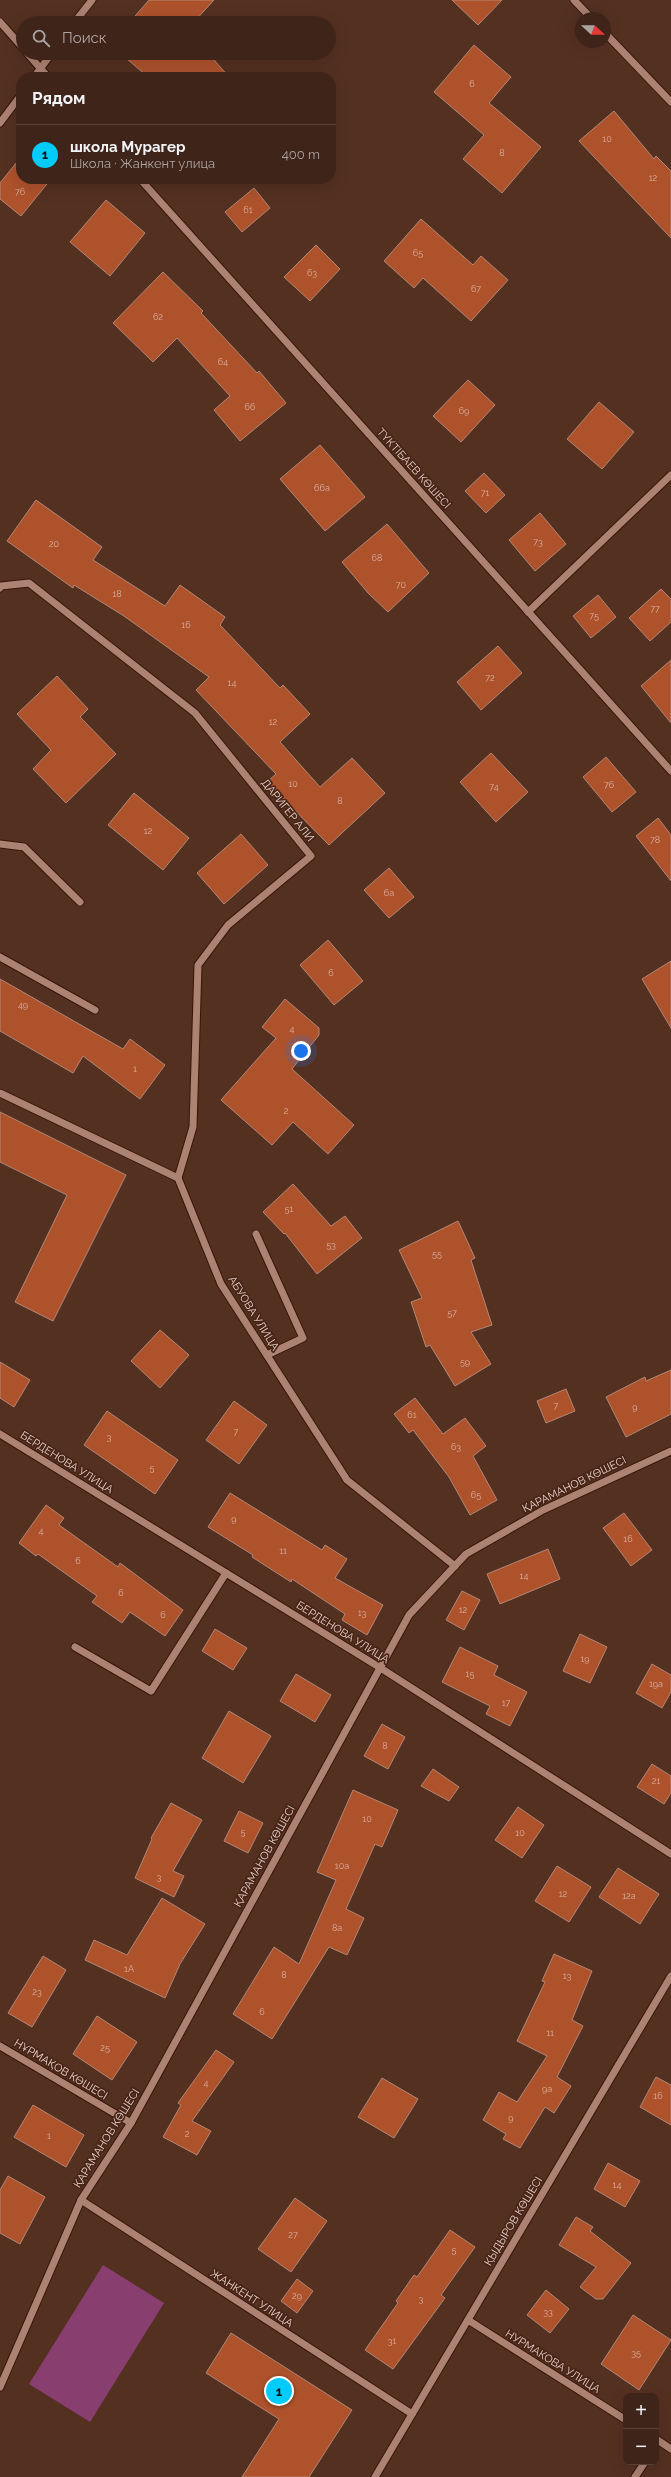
<!DOCTYPE html>
<html lang="ru">
<head>
<meta charset="utf-8">
<style>
	:root { --surface:#3f2419; --page:#4a3026; --text:#f1f3f6; --muted:#ada4a2; --line:#584138; --accent:#00cbf9 }
	body { margin:0; font-family:Raleway,sans-serif; background:var(--page); color:var(--text) }
	.controls { position:absolute; right:12px; bottom:12px; display:grid; overflow:hidden; border-radius:8px; box-shadow:0 4px 16px #0002 }
	.controls button { width:36px; height:36px; display:grid; place-items:center; padding:0; border:0; border-bottom:1px solid var(--line); background:var(--surface); color:var(--text); font:20px sans-serif }
	.compass { position:absolute; left:575px; top:12px; width:36px; height:36px; border-radius:50%; background:var(--surface); box-shadow:0 4px 16px #0002; rotate:111deg }
	.you { position:absolute; left:301px; top:1051px; width:14px; height:14px; margin:-10px; border:3px solid #fff; border-radius:50%; background:#1a73e8; box-shadow:0 0 0 6px #1a73e833 }
	.badge { display:grid; place-items:center; width:26px; height:26px; border-radius:50%; background:var(--accent); color:#111; font-size:13px; font-weight:700 }
	.pin { position:absolute; translate:-50% -50%; border:2px solid #fff; box-shadow:0 1px 4px #0006 }
	.list { margin:0; padding:0; list-style:none }
	h2 { display:flex; justify-content:space-between; align-items:center; height:52px; margin:0; padding:0 16px; font-size:17px }
	h2 small { font-size:13px; font-weight:400; color:var(--muted) }
	.list li { display:grid; grid-template-columns:26px 1fr auto; gap:12px; align-items:center; box-sizing:border-box; height:60px; padding:0 16px; border-top:1px solid var(--line) }
	.list b { display:block; font-size:15px; white-space:nowrap }
	.list p { margin:0; font-size:13px; white-space:nowrap; color:var(--muted) }
	.list em { font-size:13px; font-style:normal; color:var(--muted) }
	.icon { flex:none; width:22px; height:22px; fill:none; stroke:currentColor; stroke-width:2; stroke-linecap:round; stroke-linejoin:round }
	.map { position:relative; flex:none; width:671px; height:2477px; overflow:hidden }
	.search { position:absolute; background:var(--surface); box-shadow:0 4px 16px #0002; left:16px; top:16px; width:320px; height:44px; display:flex; align-items:center; gap:10px; box-sizing:border-box; padding:0 14px; border-radius:22px; color:var(--muted); font-size:15px }
	.panel { position:absolute; background:var(--surface); box-shadow:0 4px 16px #0002; left:16px; top:72px; width:320px; height:112px; border-radius:16px }
	.map>svg:first-child { display:block }
</style>
</head>
<body>
<div class="map">
<svg width="671" height="2477" viewBox="0 0 671 2477">
	<rect width="100%" height="100%" fill="#543021"/>
	<!-- green -->
	<polygon fill="#883e6f" points="103,2265 164,2303 90,2422 29,2384"/>
	<!-- building -->
	<g fill="#ae522c" stroke="#b28777">
		<polygon points="149,0 214,0 193,23 129,23"/>
		<polygon points="452,0 502,0 478,25"/>
		<polygon points="474,45 511,77 489,103 541,147 502,193 463,159 484,135 434,92"/>
		<polygon points="120,53 208,53 229,77 148,77"/>
		<polygon points="614,111 654,159 656,156 671,171 671,238 579,141"/>
		<polygon points="21,157 21,179 51,179 21,216 0,199 0,183"/>
		<polygon points="254,188 270,208 242,232 225,212"/>
		<polygon points="106,200 145,233 110,276 70,242"/>
		<polygon points="421,219 473,265 481,256 508,280 471,321 423,278 414,288 384,261"/>
		<polygon points="316,245 340,269 310,301 284,277"/>
		<polygon points="163,272 203,311 201,313 257,373 259,371 286,403 240,441 214,410 230,396 177,338 153,362 113,323"/>
		<polygon points="468,380 495,405 461,442 433,416"/>
		<polygon points="599,402 634,432 602,469 567,439"/>
		<polygon points="320,445 365,497 325,531 280,479"/>
		<polygon points="484,473 505,495 486,513 465,491"/>
		<polygon points="36,500 102,547 93,560 165,606 180,585 225,617 220,625 280,688 283,685 310,714 280,742 320,787 352,758 385,793 329,845 267,782 276,774 196,690 209,677 124,616 74,585 73,588 7,541"/>
		<polygon points="540,513 566,544 535,571 509,540"/>
		<polygon points="387,524 429,573 388,612 368,593 342,562"/>
		<polygon points="661,589 671,599 671,622 650,641 629,618"/>
		<polygon points="598,595 616,617 591,638 573,616"/>
		<polygon points="498,646 522,673 481,710 457,682"/>
		<polygon points="671,660 671,723 641,686"/>
		<polygon points="57,676 88,709 80,717 116,754 66,803 33,769 51,750 17,714"/>
		<polygon points="491,753 528,792 496,822 460,782"/>
		<polygon points="606,757 636,792 612,812 583,777"/>
		<polygon points="134,793 189,838 163,870 108,825"/>
		<polygon points="658,818 671,835 671,881 636,836"/>
		<polygon points="241,834 268,865 224,904 197,873"/>
		<polygon points="389,868 414,897 389,918 364,890"/>
		<polygon points="328,940 363,981 334,1005 300,965"/>
		<polygon points="671,961 671,1028 642,979"/>
		<polygon points="0,979 123,1049 130,1039 165,1065 140,1099 83,1056 73,1073 0,1031"/>
		<polygon points="285,999 319,1028 319,1035 292,1069 354,1125 328,1154 293,1122 272,1145 221,1100 276,1038 262,1027"/>
		<polygon points="0,1112 126,1175 53,1321 15,1302 67,1195 0,1162"/>
		<polygon points="293,1184 331,1226 345,1216 362,1238 317,1274 285,1233 284,1234 263,1212"/>
		<polygon points="458,1221 475,1258 471,1260 492,1325 471,1332 491,1364 455,1386 430,1345 426,1347 411,1302 422,1298 399,1250"/>
		<polygon points="160,1330 189,1355 160,1388 131,1361"/>
		<polygon points="0,1362 30,1380 14,1407 0,1398"/>
		<polygon points="671,1370 671,1414 626,1437 606,1397 645,1377 646,1381"/>
		<polygon points="566,1389 575,1411 546,1423 537,1401"/>
		<polygon points="415,1398 443,1434 465,1418 486,1446 473,1456 497,1500 470,1515 449,1477 413,1430 409,1433 394,1414"/>
		<polygon points="234,1401 267,1425 239,1464 206,1440"/>
		<polygon points="107,1411 178,1460 155,1494 84,1445"/>
		<polygon points="230,1493 322,1550 325,1545 347,1559 335,1578 383,1605 367,1635 342,1620 345,1614 292,1579 291,1582 252,1557 253,1555 208,1527"/>
		<polygon points="46,1505 64,1518 59,1525 118,1567 120,1563 183,1610 165,1636 130,1612 122,1623 92,1602 97,1596 38,1554 36,1556 19,1543"/>
		<polygon points="624,1513 652,1550 631,1566 603,1528"/>
		<polygon points="548,1549 560,1579 500,1604 487,1574"/>
		<polygon points="462,1591 480,1600 464,1630 446,1620"/>
		<polygon points="215,1629 247,1648 233,1670 202,1651"/>
		<polygon points="580,1634 607,1647 590,1683 563,1671"/>
		<polygon points="460,1647 498,1666 494,1675 527,1692 510,1726 486,1714 490,1706 442,1682"/>
		<polygon points="652,1664 671,1675 671,1692 662,1708 636,1693"/>
		<polygon points="296,1674 331,1695 315,1722 280,1701"/>
		<polygon points="229,1711 271,1736 243,1783 202,1758"/>
		<polygon points="382,1724 405,1737 388,1769 364,1756"/>
		<polygon points="652,1764 671,1776 671,1793 664,1804 637,1787"/>
		<polygon points="433,1769 459,1787 449,1801 421,1786"/>
		<polygon points="353,1790 398,1810 382,1847 375,1844 346,1909 364,1918 347,1955 329,1947 272,2039 233,2014 274,1947 299,1964 336,1880 317,1872"/>
		<polygon points="171,1803 202,1820 173,1871 184,1876 174,1897 135,1878 152,1839 151,1838"/>
		<polygon points="518,1807 544,1825 522,1858 495,1840"/>
		<polygon points="239,1811 263,1823 248,1853 224,1841"/>
		<polygon points="557,1866 591,1887 569,1922 535,1901"/>
		<polygon points="618,1868 659,1894 640,1924 599,1897"/>
		<polygon points="162,1898 205,1924 180,1964 165,1998 85,1960 94,1940 127,1955"/>
		<polygon points="554,1954 592,1971 572,2020 583,2026 557,2077 571,2086 554,2113 545,2107 520,2148 503,2139 506,2134 483,2120 499,2092 517,2102 547,2056 517,2041 545,1982 542,1981"/>
		<polygon points="43,1956 66,1970 32,2027 8,2013"/>
		<polygon points="97,2016 137,2042 112,2080 73,2054"/>
		<polygon points="216,2050 234,2062 192,2121 211,2131 197,2155 163,2137 181,2105 178,2103"/>
		<polygon points="656,2077 671,2085 671,2125 640,2107"/>
		<polygon points="382,2078 418,2099 394,2138 358,2117"/>
		<polygon points="33,2105 84,2135 66,2167 14,2137"/>
		<polygon points="608,2163 640,2181 625,2207 594,2189"/>
		<polygon points="8,2176 45,2197 20,2244 0,2233 0,2190"/>
		<polygon points="295,2198 327,2221 291,2272 258,2249"/>
		<polygon points="576,2217 593,2227 590,2231 631,2263 603,2299 596,2299 580,2287 596,2267 559,2245"/>
		<polygon points="450,2230 475,2247 441,2295 445,2298 393,2369 365,2350 398,2303 396,2301 414,2275 417,2277"/>
		<polygon points="297,2279 313,2291 297,2313 281,2301"/>
		<polygon points="546,2290 569,2309 550,2333 527,2315"/>
		<polygon points="633,2315 671,2340 639,2390 601,2364"/>
		<polygon points="231,2333 352,2410 309,2477 242,2477 279,2419 206,2373"/>
	</g>
	<g fill="none" stroke-linecap="round" stroke-linejoin="round">
		<defs>
			<g id="minor">
				<polyline points="574,0 591,18"/>
				<polyline points="0,22 23,48"/>
				<polyline points="74,23 92,0"/>
				<polyline points="605,33 671,102"/>
				<polyline points="27,53 48,77"/>
				<polyline points="34,77 52,53"/>
				<polyline points="0,123 21,95"/>
				<polyline points="140,179 671,771"/>
				<polyline points="0,588 1,586 29,583 195,713 311,856 228,925 198,965 193,1127 178,1178"/>
				<polyline points="528,612 671,475"/>
				<polyline points="0,844 24,847 80,902"/>
				<polyline points="0,957 95,1010"/>
				<polyline points="0,1093 178,1178 221,1284 347,1480 455,1566"/>
				<polyline points="256,1234 303,1338 267,1355"/>
				<polyline points="0,1434 379,1667 671,1854"/>
				<polyline points="75,1647 151,1691 226,1573"/>
				<polyline points="0,2046 131,2123"/>
				<polyline points="81,2200 412,2414"/>
				<polyline points="468,2320 626,2420"/>
				<polyline points="0,2387 81,2200 131,2123 409,1615 466,1554 543,1510 671,1451"/>
				<polyline points="656,2439 671,2449"/>
				<polyline points="375,2477 671,1976"/>
				<polyline points="635,2477 645,2462"/>
			</g>
		</defs>
		<!-- minor casing -->
		<use href="#minor" stroke="#381609" stroke-width="9"/>
		<!-- minor -->
		<use href="#minor" stroke="#ac8272" stroke-width="7"/>
	</g>
	<g text-anchor="middle" stroke-width="3.5" stroke-linejoin="round" paint-order="stroke">
		<!-- number labels -->
		<g font-size="9" fill="#d9b0a0">
			<text x="472" y="87">6</text>
			<text x="607" y="142">10</text>
			<text x="502" y="156">8</text>
			<text x="653" y="181">12</text>
			<text x="20" y="195">76</text>
			<text x="248" y="213">61</text>
			<text x="418" y="256">65</text>
			<text x="312" y="276">63</text>
			<text x="476" y="292">67</text>
			<text x="158" y="320">62</text>
			<text x="223" y="365">64</text>
			<text x="250" y="410">66</text>
			<text x="464" y="414">69</text>
			<text x="322" y="491">66а</text>
			<text x="485" y="496">71</text>
			<text x="538" y="545">73</text>
			<text x="54" y="547">20</text>
			<text x="377" y="561">68</text>
			<text x="401" y="588">70</text>
			<text x="117" y="597">18</text>
			<text x="655" y="612">77</text>
			<text x="594" y="619">75</text>
			<text x="186" y="628">16</text>
			<text x="490" y="681">72</text>
			<text x="232" y="686">14</text>
			<text x="273" y="725">12</text>
			<text x="293" y="787">10</text>
			<text x="609" y="788">76</text>
			<text x="494" y="790">74</text>
			<text x="340" y="804">8</text>
			<text x="148" y="834">12</text>
			<text x="655" y="843">78</text>
			<text x="389" y="896">6а</text>
			<text x="331" y="976">6</text>
			<text x="23" y="1008">49</text>
			<text x="292" y="1032">4</text>
			<text x="135" y="1072">1</text>
			<text x="286" y="1114">2</text>
			<text x="289" y="1212">51</text>
			<text x="331" y="1248">53</text>
			<text x="437" y="1257">55</text>
			<text x="452" y="1316">57</text>
			<text x="465" y="1365">59</text>
			<text x="556" y="1409">7</text>
			<text x="635" y="1410">9</text>
			<text x="412" y="1418">61</text>
			<text x="236" y="1435">7</text>
			<text x="109" y="1440">3</text>
			<text x="456" y="1450">63</text>
			<text x="152" y="1471">5</text>
			<text x="476" y="1498">65</text>
			<text x="234" y="1522">9</text>
			<text x="41" y="1534">4</text>
			<text x="628" y="1542">16</text>
			<text x="283" y="1554">11</text>
			<text x="78" y="1564">6</text>
			<text x="524" y="1579">14</text>
			<text x="121" y="1596">6</text>
			<text x="463" y="1613">12</text>
			<text x="362" y="1616">13</text>
			<text x="163" y="1618">6</text>
			<text x="585" y="1662">19</text>
			<text x="470" y="1677">15</text>
			<text x="656" y="1687">19а</text>
			<text x="506" y="1706">17</text>
			<text x="385" y="1749">8</text>
			<text x="656" y="1784">21</text>
			<text x="367" y="1822">10</text>
			<text x="243" y="1835">5</text>
			<text x="520" y="1836">10</text>
			<text x="342" y="1869">10а</text>
			<text x="159" y="1880">3</text>
			<text x="563" y="1897">12</text>
			<text x="629" y="1899">12а</text>
			<text x="337" y="1931">8а</text>
			<text x="129" y="1972">1А</text>
			<text x="284" y="1978">8</text>
			<text x="567" y="1979">13</text>
			<text x="37" y="1995">23</text>
			<text x="262" y="2015">6</text>
			<text x="550" y="2036">11</text>
			<text x="105" y="2051">25</text>
			<text x="206" y="2086">4</text>
			<text x="547" y="2092">9а</text>
			<text x="658" y="2099">16</text>
			<text x="511" y="2121">9</text>
			<text x="187" y="2137">2</text>
			<text x="49" y="2139">1</text>
			<text x="617" y="2188">14</text>
			<text x="293" y="2238">27</text>
			<text x="454" y="2253">5</text>
			<text x="297" y="2299">29</text>
			<text x="421" y="2302">3</text>
			<text x="548" y="2315">33</text>
			<text x="392" y="2344">31</text>
			<text x="636" y="2356">35</text>
		</g>
		<!-- street labels -->
		<g font-size="11" fill="#e7cfc6" stroke="#482517">
			<text transform="translate(414 468) rotate(48)" y="4">ТҮКТІБАЕВ КӨШЕСІ</text>
			<text transform="translate(288 810) rotate(51)" y="4">ДАРИГЕР АЛИ</text>
			<text transform="translate(254 1313) rotate(58)" y="4">АБУОВА УЛИЦА</text>
			<text transform="translate(67 1462) rotate(32)" y="4">БЕРДЕНОВА УЛИЦА</text>
			<text transform="translate(574 1484) rotate(-26)" y="4">ҚАРАМАНОВ КӨШЕСІ</text>
			<text transform="translate(343 1632) rotate(32)" y="4">БЕРДЕНОВА УЛИЦА</text>
			<text transform="translate(264 1856) rotate(-61)" y="4">ҚАРАМАНОВ КӨШЕСІ</text>
			<text transform="translate(61 2069) rotate(31)" y="4">НҰРМАҚОВ КӨШЕСІ</text>
			<text transform="translate(106 2138) rotate(-58)" y="4">ҚАРАМАНОВ КӨШЕСІ</text>
			<text transform="translate(513 2221) rotate(-59)" y="4">ҚЫДЫРОВ КӨШЕСІ</text>
			<text transform="translate(252 2298) rotate(33)" y="4">ЖАНКЕНТ УЛИЦА</text>
			<text transform="translate(553 2361) rotate(32)" y="4">НУРМАКОВА УЛИЦА</text>
		</g>
	</g>
</svg>
<div class="controls">
<button>+</button>
<button>−</button>
</div>
<svg class="compass" viewBox="-18 -18 36 36"><path d="M0-13l5 13h-10z" fill="#e53935"/><path d="M0 13l5-13h-10z" fill="#ada4a2"/></svg>
<div class="you"></div>
<div class="pin badge" style="left:279px;top:2391px">1</div>
<div class="search"><svg class="icon" aria-label="search" viewBox="0 0 24 24"><circle cx="10" cy="10" r="6"/><path d="M15 15l6 6"/></svg>Поиск</div>
<section class="panel">
<h2>Рядом<small></small></h2>
<ul class="list">
<li><span class="badge">1</span><div><b>школа Мурагер</b><p>Школа · Жанкент улица</p></div><em>400 m</em></li>
</ul>
</section>
</div>
</body>
</html>
